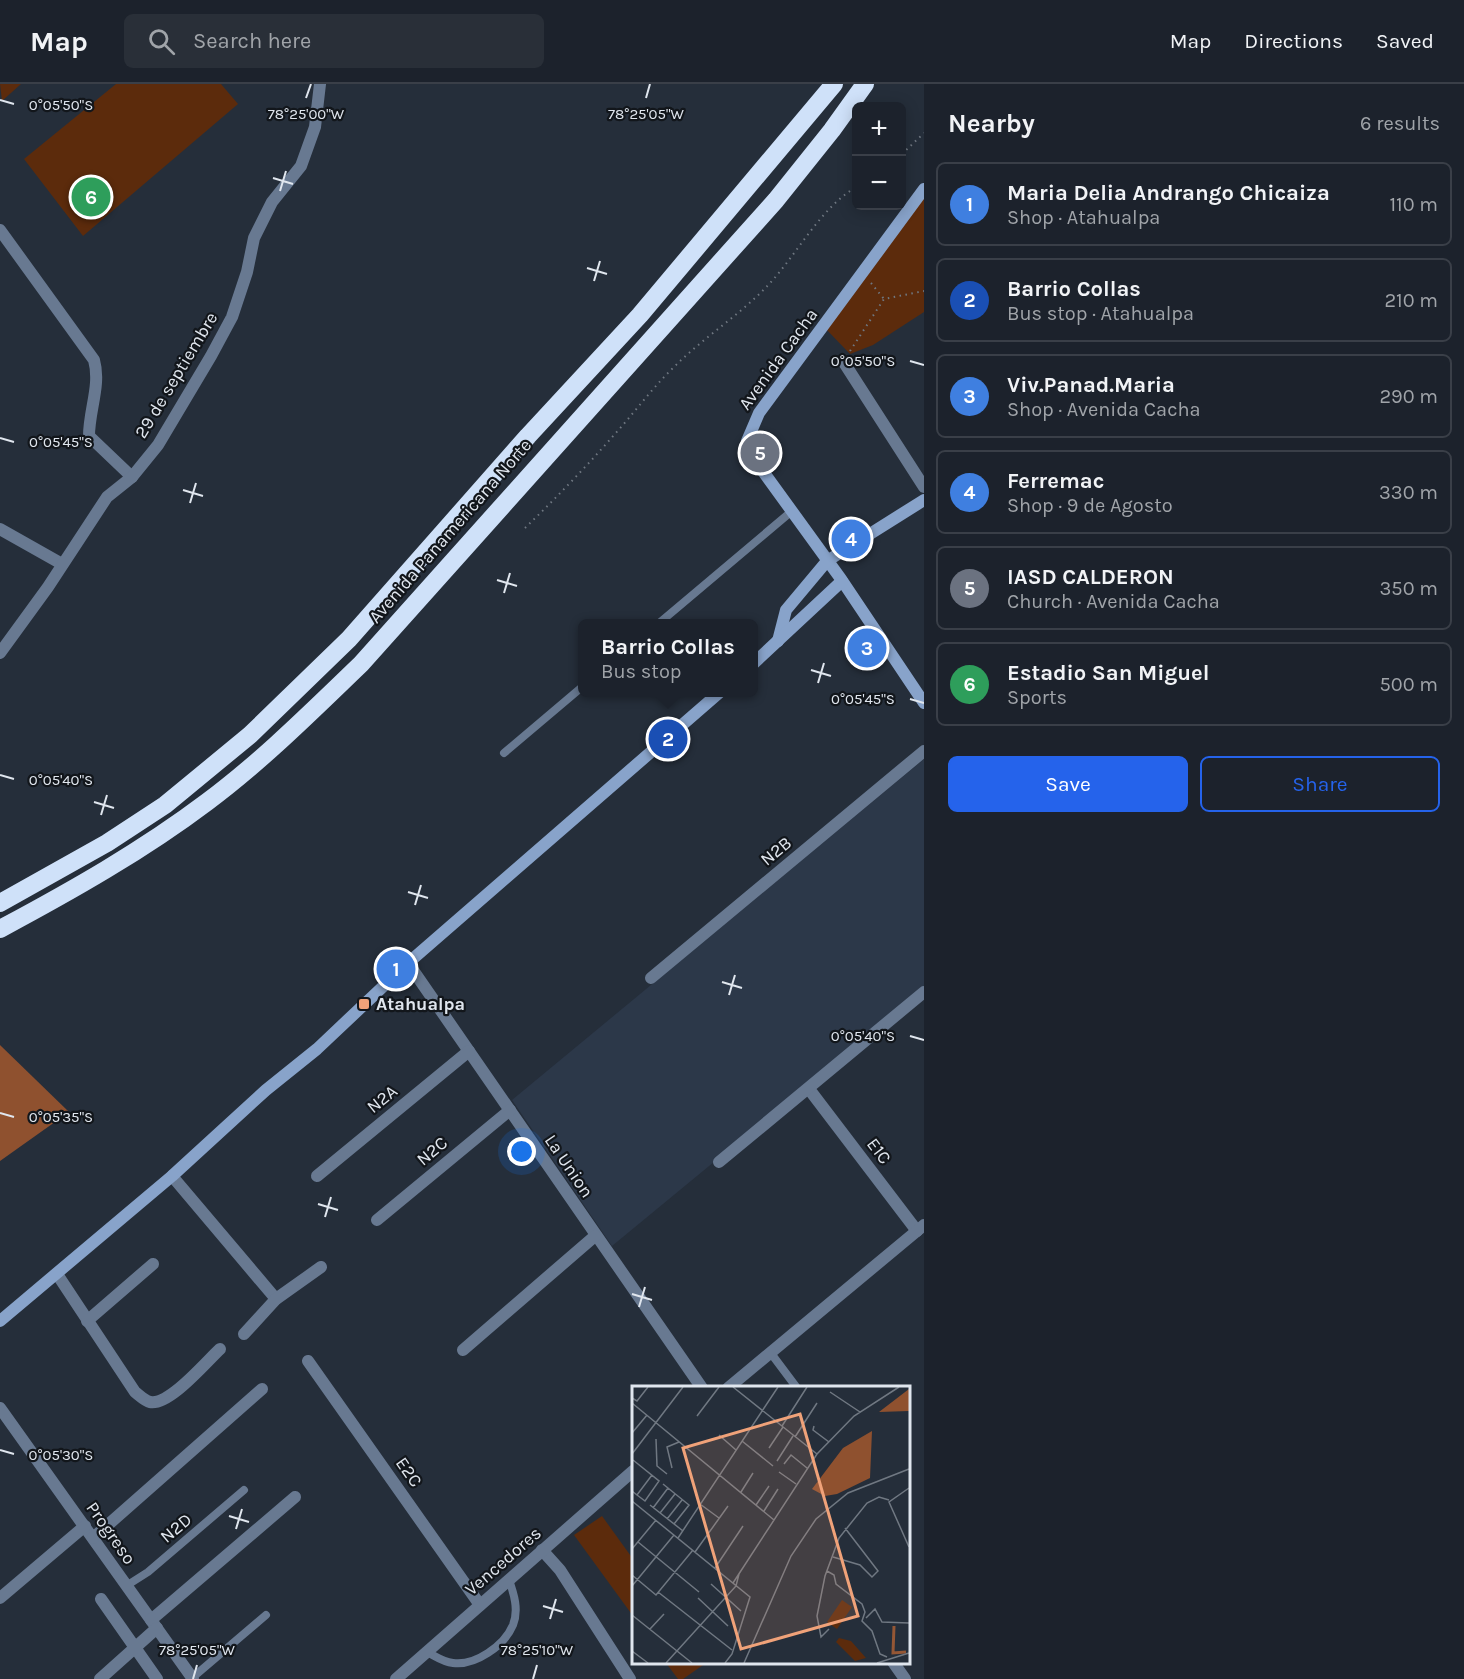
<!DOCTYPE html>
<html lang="en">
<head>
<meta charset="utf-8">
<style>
	:root { --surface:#1c222c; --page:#292f38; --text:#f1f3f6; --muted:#a0a4a9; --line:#3a3f48; --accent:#2563eb }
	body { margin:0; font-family:Karla,sans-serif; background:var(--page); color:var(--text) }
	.controls { position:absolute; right:18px; top:18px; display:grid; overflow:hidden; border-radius:9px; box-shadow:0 3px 15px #0003 }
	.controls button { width:54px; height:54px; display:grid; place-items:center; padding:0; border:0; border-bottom:2px solid var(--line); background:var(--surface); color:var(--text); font:30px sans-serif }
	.you { position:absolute; left:522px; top:1068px; width:21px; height:21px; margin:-15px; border:4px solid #fff; border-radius:50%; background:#1a73e8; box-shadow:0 0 0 9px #1a73e833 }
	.badge { display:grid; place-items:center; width:39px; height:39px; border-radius:50%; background:var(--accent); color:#fff; font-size:20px; font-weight:700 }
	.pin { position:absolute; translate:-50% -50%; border:3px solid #fff; box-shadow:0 2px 6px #0006 }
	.popup { position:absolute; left:578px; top:535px; width:180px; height:78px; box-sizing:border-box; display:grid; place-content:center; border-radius:9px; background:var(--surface); filter:drop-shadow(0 2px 4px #0005); font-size:20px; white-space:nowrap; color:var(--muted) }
	.popup b { font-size:22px; color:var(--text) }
	.popup::after { content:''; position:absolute; left:50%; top:100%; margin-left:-12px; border:12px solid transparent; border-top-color:var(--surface) }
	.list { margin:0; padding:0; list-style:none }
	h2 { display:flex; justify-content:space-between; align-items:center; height:78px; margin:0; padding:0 24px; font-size:26px }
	h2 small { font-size:20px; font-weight:400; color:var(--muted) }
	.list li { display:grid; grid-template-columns:39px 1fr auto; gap:18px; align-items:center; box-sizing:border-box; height:84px; margin:0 12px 12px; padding:0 12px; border:2px solid var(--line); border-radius:9px }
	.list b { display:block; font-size:22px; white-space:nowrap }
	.list p { margin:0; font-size:20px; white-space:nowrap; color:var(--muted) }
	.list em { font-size:20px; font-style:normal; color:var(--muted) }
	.actions { display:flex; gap:12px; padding:18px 24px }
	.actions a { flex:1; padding:14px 0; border:2px solid var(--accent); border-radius:9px; text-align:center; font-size:21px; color:var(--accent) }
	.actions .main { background:var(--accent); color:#fff }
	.icon { flex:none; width:33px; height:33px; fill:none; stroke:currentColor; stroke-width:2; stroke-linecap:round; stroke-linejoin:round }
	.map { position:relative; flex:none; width:924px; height:1595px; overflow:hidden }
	header { display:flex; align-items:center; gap:36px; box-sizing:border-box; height:84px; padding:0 30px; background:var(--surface); border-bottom:2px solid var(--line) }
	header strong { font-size:28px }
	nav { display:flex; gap:33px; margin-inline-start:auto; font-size:21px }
	.search { width:420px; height:54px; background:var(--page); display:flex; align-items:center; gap:15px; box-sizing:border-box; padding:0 21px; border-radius:9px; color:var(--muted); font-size:22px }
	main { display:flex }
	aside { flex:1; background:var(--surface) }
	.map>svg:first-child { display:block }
</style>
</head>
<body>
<header>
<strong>Map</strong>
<div class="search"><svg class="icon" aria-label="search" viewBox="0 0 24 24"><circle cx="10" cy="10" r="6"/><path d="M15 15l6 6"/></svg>Search here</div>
<nav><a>Map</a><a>Directions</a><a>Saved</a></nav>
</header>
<main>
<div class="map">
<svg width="924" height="1595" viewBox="0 0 924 1595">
	<rect width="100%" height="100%" fill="#252e3a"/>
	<!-- built -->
	<polygon fill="#2c3849" points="924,675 924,905 612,1162 512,1016"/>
	<!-- green -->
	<g fill="#5c2b0c">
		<polygon points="0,0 21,0 2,17"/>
		<polygon points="116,0 221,0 238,20 83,152 24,75"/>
		<polygon points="924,110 924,228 873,261 850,270 825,244"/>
		<polygon points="602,1432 633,1475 633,1532 574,1451"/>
		<polygon points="666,1579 706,1579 683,1595 678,1595"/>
	</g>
	<!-- forest -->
	<polygon fill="#8f512f" points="0,961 69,1028 0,1077"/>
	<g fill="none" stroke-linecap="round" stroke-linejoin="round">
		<!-- path -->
		<g stroke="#707882" stroke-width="2" stroke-dasharray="1.5 4.5" stroke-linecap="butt">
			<polyline points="902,70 924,49"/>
			<polyline points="871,199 884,215"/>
			<polyline points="850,267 884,215 924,207"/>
			<path d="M525 444C556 414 586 383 614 351 635 328 652 304 675 282 705 252 742 230 771 198 799 167 820 125 856 103"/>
		</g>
		<!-- lane -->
		<g stroke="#687991" stroke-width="8">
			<polyline points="658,540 792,427"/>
			<polyline points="504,669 582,603"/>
			<polyline points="770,1268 797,1304"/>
			<polyline points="126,1502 148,1488 244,1406"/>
			<path d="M427 1568C435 1572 443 1578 453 1579 475 1582 504 1562 513 1541 519 1526 514 1510 509 1496"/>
			<polyline points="192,1594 266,1531"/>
		</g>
		<!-- street -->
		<g stroke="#687991" stroke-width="12">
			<path d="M0 146 94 276C101 301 89 326 89 352L132 393"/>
			<polyline points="843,277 924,403"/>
			<polyline points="0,445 62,480"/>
			<polyline points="0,569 48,503 107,413 132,393 158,361 211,272 232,233 247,188 254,154 272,118 301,82 315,43 320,0"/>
			<polyline points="408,879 702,1304"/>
			<polyline points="651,894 924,667"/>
			<polyline points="812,1009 917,1147"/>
			<polyline points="719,1078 924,908"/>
			<polyline points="172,1092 276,1215"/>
			<polyline points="317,1092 469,967"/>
			<polyline points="377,1136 510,1026"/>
			<path d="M57 1190 135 1308C139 1311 145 1317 150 1318 169 1322 206 1278 220 1265"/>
			<polyline points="87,1237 153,1180"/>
			<polyline points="244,1250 276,1215 321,1183"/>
			<polyline points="463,1266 595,1152"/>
			<polyline points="308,1277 480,1521"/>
			<polyline points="728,1304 924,1141"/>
			<polyline points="0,1324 193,1595"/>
			<polyline points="93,1454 262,1305"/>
			<polyline points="542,1466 560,1486 630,1595"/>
			<polyline points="0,1514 85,1442"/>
			<polyline points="101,1515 157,1595"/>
			<polyline points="151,1536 295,1413"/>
			<polyline points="893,1578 905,1595"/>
			<polyline points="100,1595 157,1544"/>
			<polyline points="396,1595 633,1387"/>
		</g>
		<!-- secondary -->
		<g stroke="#88a3ca" stroke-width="12">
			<polyline points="924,105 759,329 747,357 749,368 841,495 924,619"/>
			<polyline points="778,557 786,526 827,477 924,416"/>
			<polyline points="754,579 842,497"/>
			<polyline points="0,1237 172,1092 266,1006 317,965 408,879 720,608"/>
		</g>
		<!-- highway -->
		<g stroke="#cfe1f9" stroke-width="18">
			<polyline points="0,819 107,759 165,721 250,651 349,555 528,352 640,231 834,0"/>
			<path d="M0 845C71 807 142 767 207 718 262 677 311 628 361 580L776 116 832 46 865 0"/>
		</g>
	</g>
	<!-- ticks -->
	<path fill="none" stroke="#e0e6ee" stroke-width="2" d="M306 14 311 0M646 14 650 0M0 16 14 20M273 94 293 100M280 107 286 87M587 184 607 190M594 197 600 177M910 277 924 281M0 354 14 358M183 406 203 412M190 419 196 399M497 496 517 502M504 509 510 489M811 586 831 592M818 599 824 579M910 615 924 619M0 691 14 695M94 718 114 724M101 731 107 711M408 808 428 814M415 821 421 801M722 898 742 904M729 911 735 891M910 952 924 956M0 1029 14 1033M318 1120 338 1126M325 1133 331 1113M632 1210 652 1216M639 1223 645 1203M0 1366 14 1370M229 1432 249 1438M236 1445 242 1425M543 1522 563 1528M550 1535 556 1515M193 1595 197 1581M533 1595 537 1581"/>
	<!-- markers -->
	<rect fill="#f0a279" stroke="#12161b" stroke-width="2" x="358" y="914" width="12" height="12" rx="3"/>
	<g text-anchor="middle" stroke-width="4.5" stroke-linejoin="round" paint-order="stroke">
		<!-- street labels -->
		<g font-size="18" fill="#e0e6ee" stroke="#12161b">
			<text transform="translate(778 275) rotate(-54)" y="6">Avenida Cacha</text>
			<text transform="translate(176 291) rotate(-59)" y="6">29 de septiembre</text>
			<text transform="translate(450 447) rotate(-49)" y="6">Avenida Panamericana Norte</text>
			<text transform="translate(776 767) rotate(-40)" y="6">N2B</text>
			<text transform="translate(382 1015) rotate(-39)" y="6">N2A</text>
			<text transform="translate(432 1067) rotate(-40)" y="6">N2C</text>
			<text transform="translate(879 1067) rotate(53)" y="6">E1C</text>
			<text transform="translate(569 1082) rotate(56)" y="6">La Union</text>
			<text transform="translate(409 1388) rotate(55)" y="6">E2C</text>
			<text transform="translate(176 1444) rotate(-40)" y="6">N2D</text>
			<text transform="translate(111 1449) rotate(55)" y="6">Progreso</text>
			<text transform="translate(503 1477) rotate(-41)" y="6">Vencedores</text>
		</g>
		<!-- poi labels -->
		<g font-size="18" font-weight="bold" fill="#e0e6ee" stroke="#12161b" text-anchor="start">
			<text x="376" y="926">Atahualpa</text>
		</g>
	</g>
	<!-- overview -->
	<g transform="translate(632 1302)">
		<rect width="278" height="278" fill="#252e3a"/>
		<path d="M210 214 220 221 205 243 195 236ZM207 252 219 255 234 272 223 275 204 256Z" fill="#5c2b0c"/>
		<path d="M277 3V25L247 26ZM240 45 238 92 205 108 193 110 180 103 211 62Z" fill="#8f512f"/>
		<path fill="none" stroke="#955735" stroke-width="3" d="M262 240 261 267 274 266"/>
		<path fill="none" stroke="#707882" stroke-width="1.5" d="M101 1 185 68M198 6 228 26M0 12 5 15 16 1M0 17 142 134M65 30 87 1M150 40 175 1M182 40 181 44 197 56M0 47 15 29M87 49 104 64M163 51 185 17M24 53 25 80 35 88M110 55 141 80M137 62 151 41M0 68 51 1M1 74 27 95 13 115 5 109M145 75 161 50M152 78 159 69 175 82M40 82 35 61 47 56M147 86 164 98M31 98 57 119 42 138M277 102 257 116 277 161M0 105 5 109 20 89M109 106 121 87M0 115 118 211 100 268 93 277M68 118 87 132M18 119 51 145M124 119 137 100M21 122 36 102M132 125 146 103M28 127 43 108M35 133 50 114M46 152 146 1M6 156 67 206M0 163 24 134M63 166 96 120M201 171 228 179 240 191 246 185 213 142M83 182 111 140M195 185 202 189 204 198 230 218 233 226 230 235 240 245 248 268 255 271M0 189 24 209 61 164M101 197 185 68 222 30 267 1M79 198 109 225M0 200 42 149M26 206 100 264M66 212 96 240M0 229 60 277M234 232 243 223 250 236 277 237M18 243 32 228M197 243 189 251 185 230 193 190 207 152 235 117 247 111 257 114M0 265 16 277M34 277 104 200 107 188M112 277 159 170 184 133 216 107 277 83M245 277 277 267"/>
		<path fill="#f0a279" fill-opacity="0.15" stroke="#f0a279" stroke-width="3" d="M168 28 226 230 109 263 51 62Z"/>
		<rect width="278" height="278" fill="none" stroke="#e0e6ee" stroke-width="3"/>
	</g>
	<g font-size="15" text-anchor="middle" fill="#e0e6ee" stroke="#12161b" stroke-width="4.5" stroke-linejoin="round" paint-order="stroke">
		<text x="61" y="26">0°05'50"S</text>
		<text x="306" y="35">78°25'00"W</text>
		<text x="646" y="35">78°25'05"W</text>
		<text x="863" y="282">0°05'50"S</text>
		<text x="61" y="363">0°05'45"S</text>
		<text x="863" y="620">0°05'45"S</text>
		<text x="61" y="701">0°05'40"S</text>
		<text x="863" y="957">0°05'40"S</text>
		<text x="61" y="1038">0°05'35"S</text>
		<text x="61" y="1376">0°05'30"S</text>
		<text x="197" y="1571">78°25'05"W</text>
		<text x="537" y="1571">78°25'10"W</text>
	</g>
</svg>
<div class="controls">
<button>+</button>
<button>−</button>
</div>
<div class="you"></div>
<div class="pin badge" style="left:396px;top:885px;background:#3f7fe0">1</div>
<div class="pin badge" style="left:668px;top:655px;background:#1a4fb4">2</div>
<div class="popup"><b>Barrio Collas</b>Bus stop</div>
<div class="pin badge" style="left:867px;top:564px;background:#3f7fe0">3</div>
<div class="pin badge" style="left:851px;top:455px;background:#3f7fe0">4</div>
<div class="pin badge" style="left:760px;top:369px;background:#6b7280">5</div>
<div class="pin badge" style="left:91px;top:113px;background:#2e9e5b">6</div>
</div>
<aside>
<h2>Nearby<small>6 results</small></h2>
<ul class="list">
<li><span class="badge" style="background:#3f7fe0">1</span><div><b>Maria Delia Andrango Chicaiza</b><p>Shop · Atahualpa</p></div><em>110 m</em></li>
<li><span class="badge" style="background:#1a4fb4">2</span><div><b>Barrio Collas</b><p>Bus stop · Atahualpa</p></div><em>210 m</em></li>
<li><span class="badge" style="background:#3f7fe0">3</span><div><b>Viv.Panad.Maria</b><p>Shop · Avenida Cacha</p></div><em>290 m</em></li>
<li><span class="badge" style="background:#3f7fe0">4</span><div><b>Ferremac</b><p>Shop · 9 de Agosto</p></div><em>330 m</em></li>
<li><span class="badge" style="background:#6b7280">5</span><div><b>IASD CALDERON</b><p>Church · Avenida Cacha</p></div><em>350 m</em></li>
<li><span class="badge" style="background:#2e9e5b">6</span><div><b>Estadio San Miguel</b><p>Sports</p></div><em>500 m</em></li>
</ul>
<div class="actions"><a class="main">Save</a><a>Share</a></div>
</aside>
</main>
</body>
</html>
